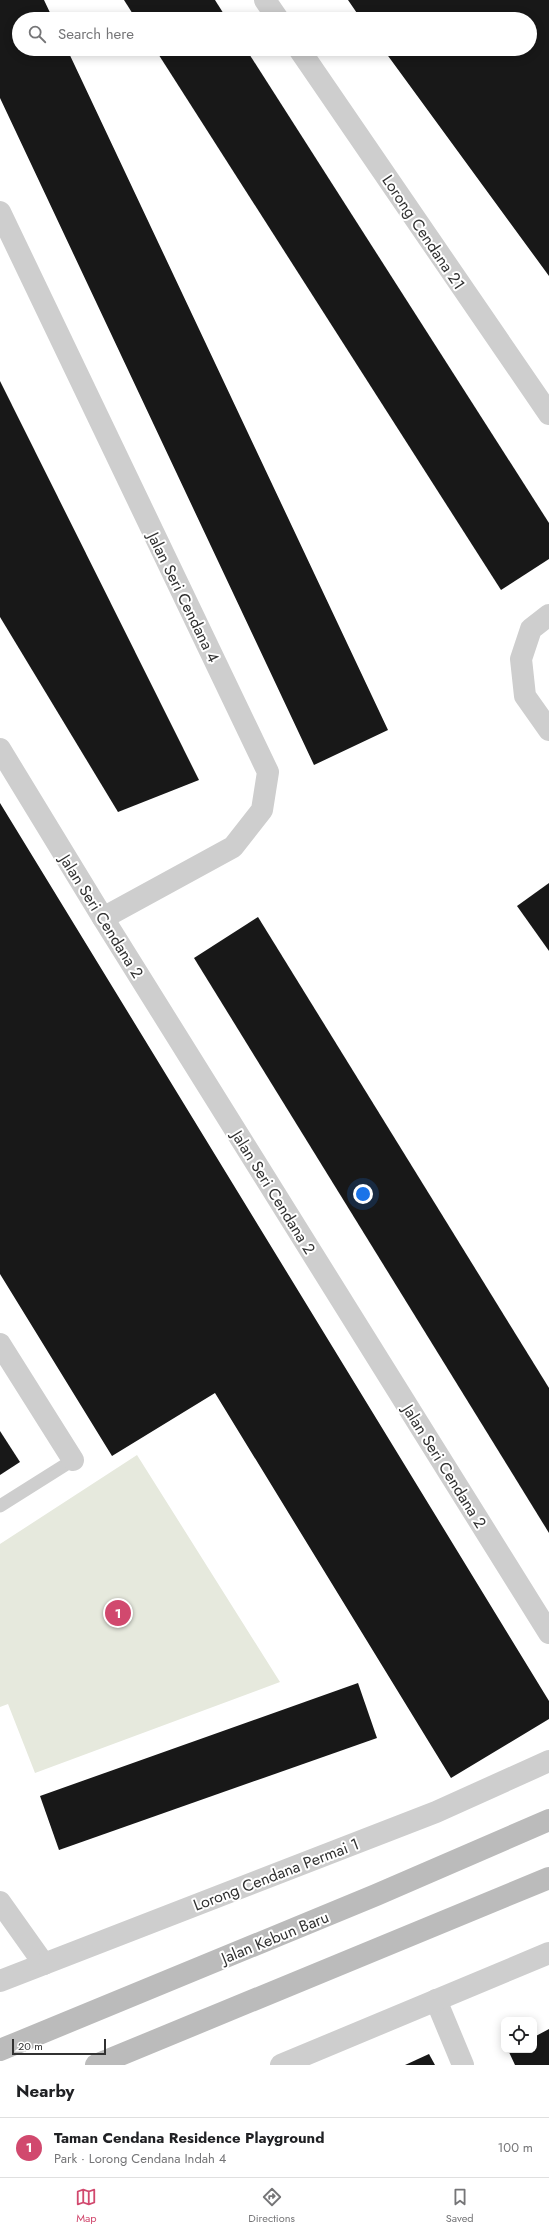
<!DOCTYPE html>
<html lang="en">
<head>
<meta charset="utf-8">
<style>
	:root { --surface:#fff; --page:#f6f6f6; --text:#202124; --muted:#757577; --line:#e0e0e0; --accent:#d1496e }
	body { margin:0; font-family:Jost,sans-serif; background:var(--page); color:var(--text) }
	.controls { position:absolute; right:12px; bottom:12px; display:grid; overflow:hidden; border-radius:8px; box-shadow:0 2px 10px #0003 }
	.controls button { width:36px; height:36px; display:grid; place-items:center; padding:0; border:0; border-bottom:1px solid var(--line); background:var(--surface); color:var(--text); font:20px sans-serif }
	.scale { position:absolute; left:12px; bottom:10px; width:94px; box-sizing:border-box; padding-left:4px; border:2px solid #313131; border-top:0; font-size:11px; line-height:14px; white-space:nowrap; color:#313131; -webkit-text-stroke:3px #fff; paint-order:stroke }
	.you { position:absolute; left:363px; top:1194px; width:14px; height:14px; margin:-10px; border:3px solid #fff; border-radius:50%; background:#1a73e8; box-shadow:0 0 0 6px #1a73e833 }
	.badge { display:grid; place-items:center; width:26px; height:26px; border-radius:50%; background:var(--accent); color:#fff; font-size:13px; font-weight:700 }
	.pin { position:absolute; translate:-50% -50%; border:2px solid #fff; box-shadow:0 1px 4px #0006 }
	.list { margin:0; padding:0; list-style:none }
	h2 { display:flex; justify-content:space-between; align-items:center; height:52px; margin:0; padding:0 16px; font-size:17px }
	h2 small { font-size:13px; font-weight:400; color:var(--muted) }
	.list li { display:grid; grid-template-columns:26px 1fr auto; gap:12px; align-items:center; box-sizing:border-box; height:60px; padding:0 16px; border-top:1px solid var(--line) }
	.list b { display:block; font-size:15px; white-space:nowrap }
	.list p { margin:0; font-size:13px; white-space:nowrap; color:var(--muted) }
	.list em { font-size:13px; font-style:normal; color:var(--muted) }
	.icon { flex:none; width:22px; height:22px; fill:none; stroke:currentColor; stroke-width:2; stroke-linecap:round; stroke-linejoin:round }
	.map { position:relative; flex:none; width:549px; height:2065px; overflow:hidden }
	.search { position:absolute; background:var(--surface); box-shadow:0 2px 10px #0003; left:12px; right:12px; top:12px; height:44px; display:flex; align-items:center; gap:10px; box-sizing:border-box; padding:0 14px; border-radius:22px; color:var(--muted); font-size:15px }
	.sheet { height:112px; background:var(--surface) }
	nav { display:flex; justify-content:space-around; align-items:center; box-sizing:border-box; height:56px; border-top:1px solid var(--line); background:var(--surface); font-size:11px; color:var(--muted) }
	nav a { display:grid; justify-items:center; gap:2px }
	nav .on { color:var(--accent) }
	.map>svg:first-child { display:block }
</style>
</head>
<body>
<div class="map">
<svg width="549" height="2065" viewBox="0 0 549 2065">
	<rect width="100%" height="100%" fill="#fff"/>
	<!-- green -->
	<polygon fill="#e6e9dd" points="137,1455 280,1682 35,1773 8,1704 0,1707 0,1544"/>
	<!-- building -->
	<g fill="#181818">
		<polygon points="0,0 44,0 53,19 19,19 19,49 67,49 388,730 314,765 0,98"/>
		<polygon points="124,0 215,0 227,19 136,19"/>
		<polygon points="348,0 549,0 549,276 383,49 530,49 530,19 361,19"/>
		<polygon points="155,49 246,49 549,523 549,559 501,590"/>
		<polygon points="0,381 199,780 118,812 0,617"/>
		<polygon points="0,803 549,1701 549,1719 451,1778 215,1393 112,1456 0,1274"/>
		<polygon points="549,883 549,951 517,906"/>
		<polygon points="258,917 549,1388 549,1533 194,958"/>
		<polygon points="0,1431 20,1462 0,1475"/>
		<polygon points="358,1683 377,1738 59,1850 40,1796"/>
		<polygon points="549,2029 549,2065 515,2065 508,2050 534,2050 534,2037"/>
		<polygon points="429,2054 435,2065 405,2065"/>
	</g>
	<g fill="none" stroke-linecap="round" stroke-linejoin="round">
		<!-- lane -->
		<polyline stroke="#cecece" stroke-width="13" points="0,1506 73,1460"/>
		<!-- street -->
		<g stroke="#cecece" stroke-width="22">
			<polyline points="265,0 278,19"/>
			<polyline points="299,49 549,414"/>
			<polyline points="0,212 268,772 262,810 233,847 103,918"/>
			<polyline points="549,615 531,629 521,659 525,696 549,730"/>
			<polyline points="0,749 103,918 549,1633"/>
			<polyline points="0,1344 73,1460"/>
			<polyline points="0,1902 44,1964"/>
			<polyline points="0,1981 436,1812 549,1761"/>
			<polyline points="436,2000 463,2065"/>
			<polyline points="281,2065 549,1953"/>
		</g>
		<!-- secondary -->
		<g stroke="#bbb" stroke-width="22">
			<polyline points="0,2050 376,1895 549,1820"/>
			<polyline points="96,2065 549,1878"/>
		</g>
	</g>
	<g text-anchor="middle" stroke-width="4" stroke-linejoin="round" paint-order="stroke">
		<!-- street labels -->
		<g font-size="16" fill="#313131" stroke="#fff">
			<text transform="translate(424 232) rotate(56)" y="6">Lorong Cendana 21</text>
			<text transform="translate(184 597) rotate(64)" y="6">Jalan Seri Cendana 4</text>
			<text transform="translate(102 916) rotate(58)" y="6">Jalan Seri Cendana 2</text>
			<text transform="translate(274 1192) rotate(58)" y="6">Jalan Seri Cendana 2</text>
			<text transform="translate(445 1466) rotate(58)" y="6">Jalan Seri Cendana 2</text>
			<text transform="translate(276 1874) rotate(-21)" y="6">Lorong Cendana Permai 1</text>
			<text transform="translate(275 1937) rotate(-22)" y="6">Jalan Kebun Baru</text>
		</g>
	</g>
</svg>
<div class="controls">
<button><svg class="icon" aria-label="locate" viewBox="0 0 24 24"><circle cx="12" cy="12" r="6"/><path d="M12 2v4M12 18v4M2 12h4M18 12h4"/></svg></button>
</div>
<div class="scale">20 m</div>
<div class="you"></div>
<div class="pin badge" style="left:118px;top:1613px">1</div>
<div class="search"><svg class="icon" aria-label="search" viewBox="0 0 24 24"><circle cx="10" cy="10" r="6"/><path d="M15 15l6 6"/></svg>Search here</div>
</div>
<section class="sheet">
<h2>Nearby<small></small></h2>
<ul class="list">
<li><span class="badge">1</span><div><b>Taman Cendana Residence Playground</b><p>Park · Lorong Cendana Indah 4</p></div><em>100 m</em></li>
</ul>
</section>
<nav>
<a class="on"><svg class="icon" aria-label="map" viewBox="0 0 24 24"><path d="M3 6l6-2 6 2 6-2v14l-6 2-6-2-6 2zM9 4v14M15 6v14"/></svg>Map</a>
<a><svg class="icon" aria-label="directions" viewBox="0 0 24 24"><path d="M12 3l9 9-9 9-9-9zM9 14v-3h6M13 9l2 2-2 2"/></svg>Directions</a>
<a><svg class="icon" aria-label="saved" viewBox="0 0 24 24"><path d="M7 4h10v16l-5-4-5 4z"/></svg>Saved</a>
</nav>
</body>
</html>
